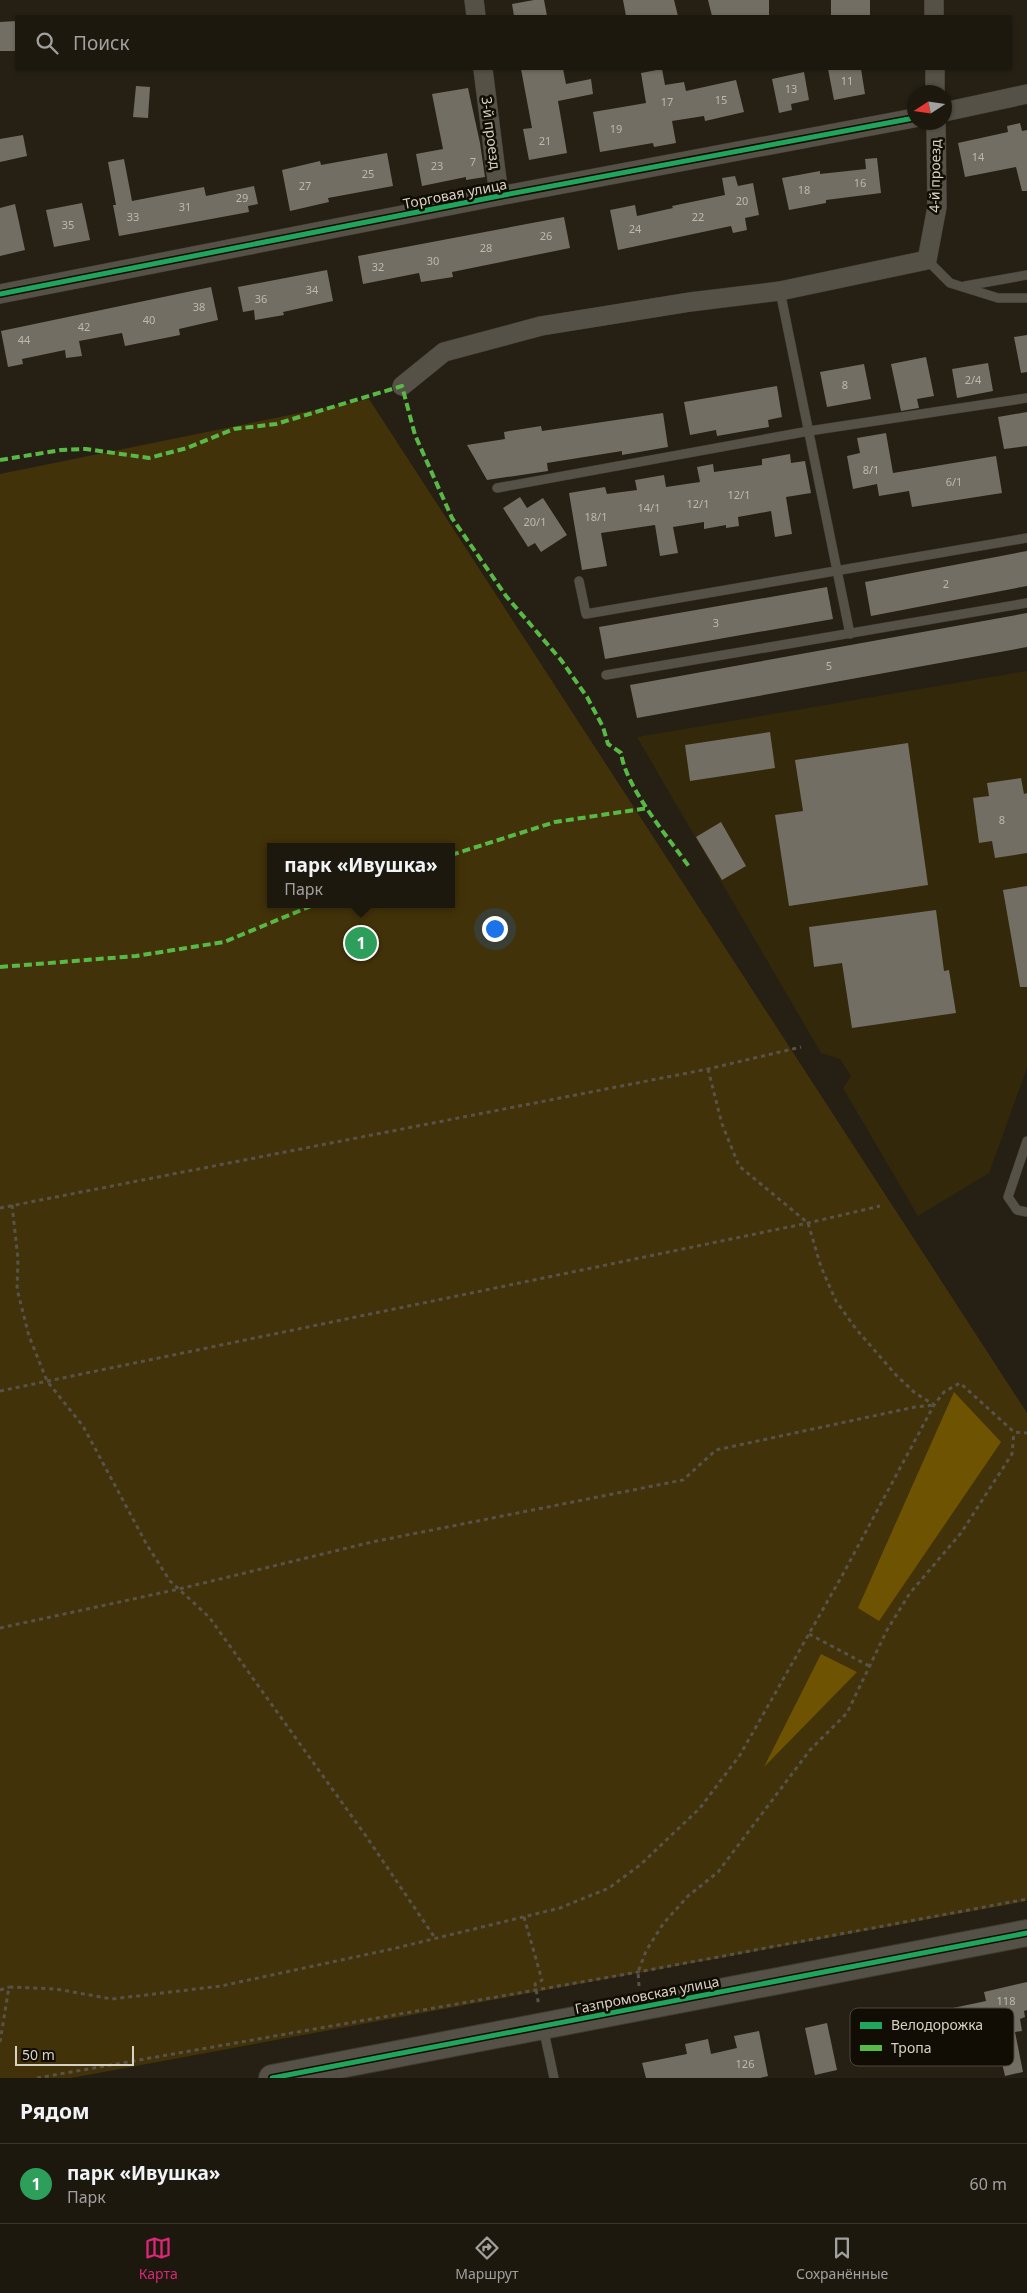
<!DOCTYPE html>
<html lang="ru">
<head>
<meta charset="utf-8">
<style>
	:root { --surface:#1c180e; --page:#29251c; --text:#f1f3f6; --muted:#a0a09e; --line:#3a372e; --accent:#db2777 }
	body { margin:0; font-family:"Noto Sans",sans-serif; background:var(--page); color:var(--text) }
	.compass { position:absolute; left:907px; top:85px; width:45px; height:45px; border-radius:50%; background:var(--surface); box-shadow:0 1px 4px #0004; rotate:258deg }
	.scale { position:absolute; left:15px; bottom:12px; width:119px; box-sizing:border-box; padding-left:5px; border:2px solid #d8d2c4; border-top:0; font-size:14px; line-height:18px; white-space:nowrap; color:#d8d2c4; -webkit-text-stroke:4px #110d04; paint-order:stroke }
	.you { position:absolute; left:494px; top:928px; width:18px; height:18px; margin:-12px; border:4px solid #fff; border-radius:50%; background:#1a73e8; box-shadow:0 0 0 8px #1a73e833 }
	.badge { display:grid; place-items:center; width:32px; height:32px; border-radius:50%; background:var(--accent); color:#fff; font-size:16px; font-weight:700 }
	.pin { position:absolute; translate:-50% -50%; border:2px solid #fff; box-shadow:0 1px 5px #0006 }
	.popup { position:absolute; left:267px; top:843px; width:188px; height:65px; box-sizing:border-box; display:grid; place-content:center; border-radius:0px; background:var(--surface); filter:drop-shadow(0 1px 4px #0005); font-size:16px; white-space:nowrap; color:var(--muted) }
	.popup b { font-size:19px; color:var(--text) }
	.popup::after { content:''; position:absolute; left:50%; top:100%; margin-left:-10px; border:10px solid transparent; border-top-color:var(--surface) }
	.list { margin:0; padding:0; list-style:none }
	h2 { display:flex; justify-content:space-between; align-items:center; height:65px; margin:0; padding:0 20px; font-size:21px }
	h2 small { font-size:16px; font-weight:400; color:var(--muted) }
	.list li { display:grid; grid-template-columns:32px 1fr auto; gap:15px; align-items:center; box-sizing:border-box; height:80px; padding:0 20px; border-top:1px solid var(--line) }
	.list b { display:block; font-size:19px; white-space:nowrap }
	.list p { margin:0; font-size:16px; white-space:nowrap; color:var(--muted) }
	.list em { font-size:16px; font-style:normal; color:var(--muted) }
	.icon { flex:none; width:28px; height:28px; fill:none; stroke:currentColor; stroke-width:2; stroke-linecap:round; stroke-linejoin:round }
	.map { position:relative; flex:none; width:1027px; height:2078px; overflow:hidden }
	.search { position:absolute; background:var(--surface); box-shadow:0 1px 4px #0004; left:15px; right:15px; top:15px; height:55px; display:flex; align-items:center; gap:12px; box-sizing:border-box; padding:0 18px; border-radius:0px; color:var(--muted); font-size:19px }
	.sheet { height:145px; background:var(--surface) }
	nav { display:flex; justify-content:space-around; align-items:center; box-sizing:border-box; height:70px; border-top:1px solid var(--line); background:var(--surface); font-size:14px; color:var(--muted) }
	nav a { display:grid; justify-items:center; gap:2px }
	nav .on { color:var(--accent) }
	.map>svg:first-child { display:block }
</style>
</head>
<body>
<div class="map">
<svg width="1027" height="2078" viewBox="0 0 1027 2078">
	<rect width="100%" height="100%" fill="#252013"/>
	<!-- built -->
	<polygon fill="#34280b" points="1027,671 1027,1068 989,1173 918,1216 843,1088 851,1076 840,1059 821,1053 637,737"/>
	<!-- green -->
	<path fill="#423209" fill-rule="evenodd" d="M369 399 1027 1413V1901L71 2078H0V474ZM271 847H451V904H271Z"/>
	<!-- water -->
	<g fill="#6e5402">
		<polygon points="954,1392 1001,1442 879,1621 858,1608"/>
		<polygon points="821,1654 857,1672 764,1767"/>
	</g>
	<!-- building -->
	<g fill="#726e63">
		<polygon points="534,0 544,0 547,16 514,16 512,4"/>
		<polygon points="623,0 674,0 678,16 626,16"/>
		<polygon points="708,0 769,0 769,16 712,16"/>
		<rect x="831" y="0" width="39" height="16"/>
		<polygon points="16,21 16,51 0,51 0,22"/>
		<polygon points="521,69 563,69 566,84 591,79 593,94 558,101 567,153 529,160 523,129 532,128"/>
		<polygon points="662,69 665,85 684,82 686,91 736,80 744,112 705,121 704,116 672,121 676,143 654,147 653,143 600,152 593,112 646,103 641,73"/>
		<polygon points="828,69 861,69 865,94 834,100"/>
		<polygon points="804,72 809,100 791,104 792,110 779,113 772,79"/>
		<polygon points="136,86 150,87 148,118 133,117"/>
		<polygon points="468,88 480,143 485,177 466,180 466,177 422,186 416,154 443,149 432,94"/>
		<polygon points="1020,123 1022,131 1027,130 1027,191 1022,191 1016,167 965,177 958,143 1008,132 1007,126"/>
		<polygon points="23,135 27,156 0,162 0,139"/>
		<polygon points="387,153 393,186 328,198 329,202 290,211 282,170 320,161 321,165"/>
		<polygon points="877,158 881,193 826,200 826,203 789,210 782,178 820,171 820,174 866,169 865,159"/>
		<polygon points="124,159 132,201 204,187 206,196 254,186 258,204 248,206 249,212 119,236 113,205 116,205 108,162"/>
		<polygon points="735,176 738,186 753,183 759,215 745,218 747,230 733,233 731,226 618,250 610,210 635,205 637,216 673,208 672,206 725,195 722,178"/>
		<polygon points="82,203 90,240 54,247 46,210"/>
		<polygon points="15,204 25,250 0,256 0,208"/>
		<polygon points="564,217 570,248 452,272 453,277 421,282 419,273 363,284 358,256"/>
		<polygon points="327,270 333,301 283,312 284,315 255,320 254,310 243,312 238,287"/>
		<polygon points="211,287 218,320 179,329 180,335 125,346 122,333 79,341 82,356 66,358 65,350 22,359 23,364 8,367 1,331"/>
		<polygon points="1027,335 1027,372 1021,373 1014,337"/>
		<polygon points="926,357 934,396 917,399 919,408 901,411 891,364"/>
		<polygon points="988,363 993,391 957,398 952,369"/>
		<polygon points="864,364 871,399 827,407 820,372"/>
		<polygon points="777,386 782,417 768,420 769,427 717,436 716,430 690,435 684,402"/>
		<polygon points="1027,412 1027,446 1004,449 998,417"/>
		<polygon points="663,413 668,447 622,455 622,451 547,463 548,471 487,480 467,445 505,439 504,432 541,426 542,431"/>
		<polygon points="886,433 893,473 996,456 1002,493 912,507 909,491 879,496 877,484 853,489 847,456 860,453 857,438"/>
		<polygon points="790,454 791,463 805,461 811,493 786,497 792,534 775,537 771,511 738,517 739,526 726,528 726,525 704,529 704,522 673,527 678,553 660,556 655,525 601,533 607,566 582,570 569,493 605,487 607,494 637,490 635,480 664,475 666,487 700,482 697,467 713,464 714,472 762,465 762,459"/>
		<polygon points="520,497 527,508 543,498 567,535 541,552 535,543 528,547 503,508"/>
		<polygon points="1027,551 1027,586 871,616 865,582"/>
		<polygon points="827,587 833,619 605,659 599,627"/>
		<polygon points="1027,613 1027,647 637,718 630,685"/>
		<polygon points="770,732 775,768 690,781 685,745"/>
		<polygon points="908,743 928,885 789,906 775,815 803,811 795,760"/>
		<polygon points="1021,778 1024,794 1027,793 1027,853 995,858 992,841 979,843 973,798 989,796 987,783"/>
		<polygon points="721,822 746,866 722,880 696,837"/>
		<polygon points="1027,886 1027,987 1020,987 1003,890"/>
		<polygon points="936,910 944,971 949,970 956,1013 852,1028 842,963 814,967 809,927"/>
		<polygon points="1027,1982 1027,2010 1024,2011 1025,2017 1020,2019 1022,2031 1015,2032 1023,2072 1005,2076 996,2036 993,2037 992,2031 952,2040 951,2035 859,2054 854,2029 986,2001 984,1992"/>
		<polygon points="827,2023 837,2070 815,2075 805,2028"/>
		<polygon points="759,2031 768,2076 760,2078 646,2078 642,2063 687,2054 685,2044 708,2039 711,2054 737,2048 734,2036"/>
	</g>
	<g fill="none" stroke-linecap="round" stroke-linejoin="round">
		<defs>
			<g id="lane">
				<polyline points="927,260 950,283 998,298 1027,298"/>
				<polyline points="965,286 1027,275"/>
				<polyline points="780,291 850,634"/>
				<polyline points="497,488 809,431 1027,398"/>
				<polyline points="579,581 586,614 1027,538"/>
				<polyline points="606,675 1027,603"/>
				<polyline points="1027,1141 1008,1197 1017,1210 1027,1212"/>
				<polyline points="543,2027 554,2078"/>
			</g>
			<g id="street">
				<polyline points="474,0 476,16"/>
				<polyline points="934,0 934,16"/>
				<polyline points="483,69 499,196"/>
				<polyline points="935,69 935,92"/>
				<polyline points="944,112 1027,94"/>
				<polyline points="0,294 499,196 914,118"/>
				<polyline points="402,386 444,352 541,326 690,302 780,291 927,260 937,207 936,122"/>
			</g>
			<polyline id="secondary" points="272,2078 1027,1933"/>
		</defs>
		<!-- lane casing -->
		<use href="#lane" stroke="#3e3a31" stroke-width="10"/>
		<!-- street casing -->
		<use href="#street" stroke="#3e3a31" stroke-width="20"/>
		<!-- secondary casing -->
		<use href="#secondary" stroke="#3e3a31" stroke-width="28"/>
		<!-- path -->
		<g stroke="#57534a" stroke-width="3" stroke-dasharray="4 4" stroke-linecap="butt">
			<polyline points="708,1069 722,1124 739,1166 808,1223 821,1267 836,1301 856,1329 896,1375 915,1393 933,1404"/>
			<polyline points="12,1205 18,1259 17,1289 29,1336 47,1381 83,1426 147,1545 170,1581 209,1617 366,1836 435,1938"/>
			<polyline points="0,1208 708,1069 801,1047"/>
			<polyline points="0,1391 808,1223 880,1206"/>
			<polyline points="0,1628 179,1589 372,1542 683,1480 716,1450 915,1407 934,1405"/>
			<polyline points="809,1634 871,1667"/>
			<polyline points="524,1917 542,1980 535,1984 539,2006"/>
			<polyline points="639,1986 638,1972 646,1951 663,1924 688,1896 718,1872 810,1750 847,1713 887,1630 910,1593 961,1533 1012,1454 1014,1432"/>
			<polyline points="0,1990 9,1987"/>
			<polyline points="0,2042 9,1987 56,1989 112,1999 221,1986 392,1949 560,1908 609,1888 640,1865 700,1808 740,1755 843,1574 934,1405 944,1392 960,1383 1014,1432 1027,1433"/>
			<polyline points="37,2078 638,1972 1027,1899"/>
		</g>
		<!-- lane -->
		<use href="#lane" stroke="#555147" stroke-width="9"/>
		<!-- street -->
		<use href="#street" stroke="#555147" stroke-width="19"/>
		<!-- secondary -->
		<use href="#secondary" stroke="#555147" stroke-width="26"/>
		<!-- quiet -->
		<g stroke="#58b947" stroke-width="4" stroke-dasharray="8 4" stroke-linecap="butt">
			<path d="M0 460 61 450 86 449 149 458 187 448 234 429 276 424 402 386 415 435 452 518 506 596 561 660 587 697 603 727 608 744 621 753C626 788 668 837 690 868"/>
			<polyline points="451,855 555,822 648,808"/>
			<polyline points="0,967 136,956 224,942 316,904"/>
		</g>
		<defs>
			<g id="cycleway">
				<polyline points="0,294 499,196 914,118"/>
				<polyline points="272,2078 1027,1933"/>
			</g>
		</defs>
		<!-- cycleway casing -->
		<use href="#cycleway" stroke="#110d04" stroke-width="8"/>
		<!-- cycleway -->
		<use href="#cycleway" stroke="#20a55d" stroke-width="5"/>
	</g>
	<g text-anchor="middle" stroke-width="5" stroke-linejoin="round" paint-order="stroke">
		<!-- number labels -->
		<g font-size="11" fill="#beb9ac">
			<text x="847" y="85">11</text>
			<text x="791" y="93">13</text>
			<text x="721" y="104">15</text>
			<text x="667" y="106">17</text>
			<text x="616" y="133">19</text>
			<text x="545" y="145">21</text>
			<text x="978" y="161">14</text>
			<text x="473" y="166">7</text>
			<text x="437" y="170">23</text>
			<text x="368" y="178">25</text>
			<text x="860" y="187">16</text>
			<text x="305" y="190">27</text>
			<text x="804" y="194">18</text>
			<text x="242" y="202">29</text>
			<text x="742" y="205">20</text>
			<text x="185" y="211">31</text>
			<text x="133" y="221">33</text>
			<text x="698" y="221">22</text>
			<text x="68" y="229">35</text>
			<text x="635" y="233">24</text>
			<text x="546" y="240">26</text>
			<text x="486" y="252">28</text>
			<text x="433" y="265">30</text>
			<text x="378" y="271">32</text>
			<text x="312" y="294">34</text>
			<text x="261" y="303">36</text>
			<text x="199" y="311">38</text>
			<text x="149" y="324">40</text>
			<text x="84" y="331">42</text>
			<text x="24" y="344">44</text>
			<text x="973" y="384">2/4</text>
			<text x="845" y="389">8</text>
			<text x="871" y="474">8/1</text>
			<text x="954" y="486">6/1</text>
			<text x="739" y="499">12/1</text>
			<text x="698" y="508">12/1</text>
			<text x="649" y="512">14/1</text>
			<text x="596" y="521">18/1</text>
			<text x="535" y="526">20/1</text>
			<text x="946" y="588">2</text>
			<text x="716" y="627">3</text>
			<text x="829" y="670">5</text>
			<text x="1002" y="824">8</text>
			<text x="1006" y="2005">118</text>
			<text x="745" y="2068">126</text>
		</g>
		<!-- street labels -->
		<g font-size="14" fill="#d8d2c4" stroke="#110d04">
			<text transform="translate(491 133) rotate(83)" y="5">3-й проезд</text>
			<text transform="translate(935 176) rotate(-89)" y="5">4-й проезд</text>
			<text transform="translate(455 194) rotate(-11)" y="5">Торговая улица</text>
			<text transform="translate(647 1995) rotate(-11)" y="5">Газпромовская улица</text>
		</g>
	</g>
	<!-- legend -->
	<rect x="850" y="2008" width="164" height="58" rx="8" fill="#110d04" stroke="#4d483e" stroke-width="1"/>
	<rect x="860" y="2022" width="22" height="7" fill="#20a55d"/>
	<rect x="860" y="2045" width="22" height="6" fill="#58b947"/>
	<g font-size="14" fill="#d8d2c4">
		<text x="891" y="2030">Велодорожка</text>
		<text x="891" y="2053">Тропа</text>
	</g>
</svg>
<svg class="compass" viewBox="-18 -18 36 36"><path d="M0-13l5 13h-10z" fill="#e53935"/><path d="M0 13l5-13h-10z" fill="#a0a09e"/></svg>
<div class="scale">50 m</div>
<div class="you"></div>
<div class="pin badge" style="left:361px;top:943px;background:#2e9e5b">1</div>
<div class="popup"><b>парк «Ивушка»</b>Парк</div>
<div class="search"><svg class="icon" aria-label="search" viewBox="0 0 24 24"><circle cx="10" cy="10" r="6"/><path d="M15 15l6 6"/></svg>Поиск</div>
</div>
<section class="sheet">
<h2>Рядом<small></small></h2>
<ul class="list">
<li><span class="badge" style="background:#2e9e5b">1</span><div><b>парк «Ивушка»</b><p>Парк</p></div><em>60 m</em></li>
</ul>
</section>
<nav>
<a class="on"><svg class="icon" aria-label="map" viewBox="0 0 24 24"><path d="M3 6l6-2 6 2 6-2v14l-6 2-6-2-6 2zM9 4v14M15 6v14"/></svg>Карта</a>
<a><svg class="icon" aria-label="directions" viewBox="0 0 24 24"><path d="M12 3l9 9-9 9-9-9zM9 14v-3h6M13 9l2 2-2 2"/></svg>Маршрут</a>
<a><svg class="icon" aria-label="saved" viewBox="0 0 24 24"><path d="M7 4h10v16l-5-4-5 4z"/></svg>Сохранённые</a>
</nav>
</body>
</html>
